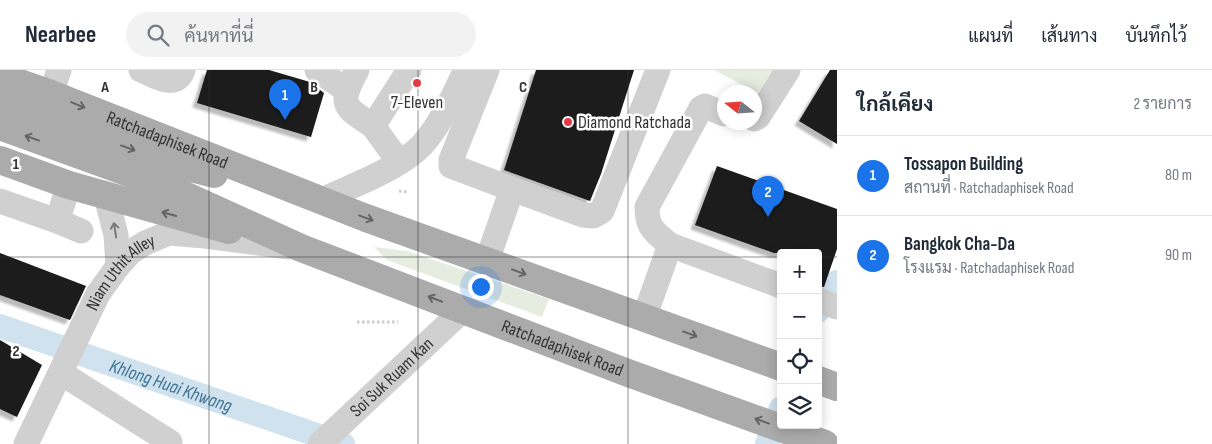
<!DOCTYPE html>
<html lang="th">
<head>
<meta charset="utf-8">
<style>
	:root { --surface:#fff; --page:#f2f2f3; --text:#1f2937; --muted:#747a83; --line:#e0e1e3; --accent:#1a73e8 }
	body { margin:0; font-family:"Sofia Sans Condensed",Sarabun,sans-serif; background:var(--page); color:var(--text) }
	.controls { position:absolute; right:15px; bottom:15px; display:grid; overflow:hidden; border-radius:5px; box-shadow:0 2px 12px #0003 }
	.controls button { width:45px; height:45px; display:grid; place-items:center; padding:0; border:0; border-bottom:1px solid var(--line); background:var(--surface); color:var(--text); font:25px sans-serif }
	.compass { position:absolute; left:717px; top:15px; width:45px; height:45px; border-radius:50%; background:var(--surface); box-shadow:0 2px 12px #0003; rotate:287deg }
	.you { position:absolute; left:480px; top:216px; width:18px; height:18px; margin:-12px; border:4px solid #fff; border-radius:50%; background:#1a73e8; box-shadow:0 0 0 8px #1a73e833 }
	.badge { display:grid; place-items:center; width:32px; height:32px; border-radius:50%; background:var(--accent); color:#fff; font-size:16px; font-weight:700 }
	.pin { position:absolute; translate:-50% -41px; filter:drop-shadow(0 1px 2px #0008) }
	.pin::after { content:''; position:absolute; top:26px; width:18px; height:15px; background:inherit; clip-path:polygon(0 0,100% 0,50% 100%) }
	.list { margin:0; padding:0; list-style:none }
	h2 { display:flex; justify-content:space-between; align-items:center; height:65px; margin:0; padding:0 20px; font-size:21px }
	h2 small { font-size:16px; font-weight:400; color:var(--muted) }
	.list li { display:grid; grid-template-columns:32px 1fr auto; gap:15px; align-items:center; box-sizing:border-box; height:80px; padding:0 20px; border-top:1px solid var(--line) }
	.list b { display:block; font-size:19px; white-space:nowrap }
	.list p { margin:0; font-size:16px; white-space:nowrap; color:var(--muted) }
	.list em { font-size:16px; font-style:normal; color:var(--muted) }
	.icon { flex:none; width:28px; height:28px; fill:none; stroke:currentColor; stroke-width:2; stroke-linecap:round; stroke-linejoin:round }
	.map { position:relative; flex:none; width:837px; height:374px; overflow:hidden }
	header { display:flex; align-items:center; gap:30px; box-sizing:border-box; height:70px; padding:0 25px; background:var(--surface); border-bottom:1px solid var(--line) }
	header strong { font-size:24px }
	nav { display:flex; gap:28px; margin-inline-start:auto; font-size:18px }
	.search { width:350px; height:45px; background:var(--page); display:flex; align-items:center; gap:12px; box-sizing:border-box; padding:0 18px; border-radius:28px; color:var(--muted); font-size:19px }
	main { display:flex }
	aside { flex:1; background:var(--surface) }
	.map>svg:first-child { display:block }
</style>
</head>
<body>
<header>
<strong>Nearbee</strong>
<div class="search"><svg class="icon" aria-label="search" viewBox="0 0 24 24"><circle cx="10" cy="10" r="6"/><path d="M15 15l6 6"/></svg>ค้นหาที่นี่</div>
<nav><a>แผนที่</a><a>เส้นทาง</a><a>บันทึกไว้</a></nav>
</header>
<main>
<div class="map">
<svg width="837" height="374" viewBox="0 0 837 374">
	<defs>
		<filter id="shadow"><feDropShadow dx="-4.5" dy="4.5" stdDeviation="1" flood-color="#0004"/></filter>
	</defs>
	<rect width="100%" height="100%" fill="#fff"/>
	<!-- green -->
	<g fill="#e6ecdf">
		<polygon points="714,0 774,0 758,23"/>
		<polygon points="374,177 407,181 549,229 542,247 387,190"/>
	</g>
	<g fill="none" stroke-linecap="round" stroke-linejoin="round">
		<!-- canal -->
		<g stroke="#cfe2ee" stroke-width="24">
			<polyline points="818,241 822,231 837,212"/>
			<path id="s1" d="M0 256 343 374"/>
			<polyline points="767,374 781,338"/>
		</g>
	</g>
	<!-- building -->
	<g fill="#1a1a1a" filter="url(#shadow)">
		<polygon points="207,0 269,0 310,12 324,23 311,67 197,33"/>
		<polygon points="536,0 634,0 601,104 590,131 504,100"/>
		<polygon points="830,0 837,0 837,74 799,51"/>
		<polygon points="717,96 837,139 837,179 824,217 818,216 818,183 774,183 695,155"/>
		<polygon points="0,183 86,216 70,250 0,225"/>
		<polygon points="0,270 42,295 17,347 0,339"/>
	</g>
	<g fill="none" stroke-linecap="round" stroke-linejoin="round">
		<!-- path -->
		<g stroke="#cdcdcd" stroke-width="3" stroke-dasharray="2.5 2.5" stroke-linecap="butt">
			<polyline points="399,121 408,122"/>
			<polyline points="357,252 398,252"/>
		</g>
		<!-- minor -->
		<g stroke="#d0d0d0" stroke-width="25">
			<path d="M141 0C156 6 175 20 183 0"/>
			<polyline points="317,0 346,20"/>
			<path d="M357 0C339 34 342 36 373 56"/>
			<polyline points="487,0 451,90 451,96 512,119"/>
			<polyline points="51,24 59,0"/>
			<polyline points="754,49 758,47 788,0"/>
			<polyline points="399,92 373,56 409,0"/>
			<polyline points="106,126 116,165 118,196"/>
			<polyline points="0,131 57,151 69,115"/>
			<path d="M320 131C352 115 396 101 421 76 441 55 453 25 466 0"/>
			<polyline points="57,151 81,161"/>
			<polyline points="670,175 781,216"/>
			<polyline points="487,191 512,119 583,145 593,146 602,141 658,0"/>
			<polyline points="818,230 837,237"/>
			<path d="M644 248 670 175C655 162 647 159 647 137L701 38 705 36 724 44"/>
			<polyline points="61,303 170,372"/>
			<path id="s2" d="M26 374 98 224 118 196 131 182 145 173 169 163 205 166 289 177"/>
			<path id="s3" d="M320 374 463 240"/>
		</g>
		<!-- major -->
		<g stroke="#ababab" stroke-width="28">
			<path id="s4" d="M0 6 51 24 366 148 781 297"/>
			<polyline points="0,32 168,92 214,104"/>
			<path id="s5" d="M0 56 160 114 301 178 628 303 825 374"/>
			<polyline points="0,90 69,115 229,160"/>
			<polyline points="818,310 837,317"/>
		</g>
	</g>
	<!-- one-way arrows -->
	<defs><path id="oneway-shaft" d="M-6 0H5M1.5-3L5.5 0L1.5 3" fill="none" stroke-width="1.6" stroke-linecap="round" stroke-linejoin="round" transform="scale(1.25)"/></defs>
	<g stroke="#636363">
		<use href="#oneway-shaft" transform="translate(78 35) rotate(22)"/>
		<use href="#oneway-shaft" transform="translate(32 68) rotate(-160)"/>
		<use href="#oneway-shaft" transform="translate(128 78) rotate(20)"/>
		<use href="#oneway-shaft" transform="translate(169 144) rotate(-165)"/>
		<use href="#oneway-shaft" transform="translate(366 148) rotate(20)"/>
		<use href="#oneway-shaft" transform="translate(519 202) rotate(20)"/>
		<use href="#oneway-shaft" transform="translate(435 229) rotate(-159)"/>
		<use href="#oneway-shaft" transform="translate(690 264) rotate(20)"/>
		<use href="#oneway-shaft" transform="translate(762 351) rotate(-160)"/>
	</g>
	<use stroke="#7a7a7a" href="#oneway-shaft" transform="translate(115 160) rotate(-99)"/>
	<!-- grid -->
	<path fill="none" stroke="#333" stroke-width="1" stroke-opacity="0.55" d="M209 0V374M418 0V374M628 0V374M0 187H781M818 187H837"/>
	<!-- markers -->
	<g fill="#e63946" stroke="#fff" stroke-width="2">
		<circle cx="417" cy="13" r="5"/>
		<circle cx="568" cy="52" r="5"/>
	</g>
	<g text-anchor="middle" stroke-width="5" stroke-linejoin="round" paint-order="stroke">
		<!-- poi labels -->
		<g font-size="18" fill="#333" stroke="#fff">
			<text x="417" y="38">7-Eleven</text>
			<text x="578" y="58" text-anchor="start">Diamond Ratchada</text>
		</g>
		<!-- street labels -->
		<g font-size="18" fill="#333" stroke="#fff">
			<text dy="6" stroke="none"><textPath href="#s4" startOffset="179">Ratchadaphisek Road</textPath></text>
			<text dy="6" stroke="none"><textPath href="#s2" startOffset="198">Niam Uthit Alley</textPath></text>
			<text dy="6" stroke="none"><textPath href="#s5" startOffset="605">Ratchadaphisek Road</textPath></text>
			<text dy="6" stroke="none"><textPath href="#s3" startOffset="98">Soi Suk Ruam Kan</textPath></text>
		</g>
		<!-- water labels -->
		<g font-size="19" font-style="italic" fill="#3f7597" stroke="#fff">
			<text dy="7" stroke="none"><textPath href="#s1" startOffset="181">Khlong Huai Khwang</textPath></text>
		</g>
	</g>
	<g font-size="16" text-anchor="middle" font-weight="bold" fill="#333" stroke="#fff" stroke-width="5" stroke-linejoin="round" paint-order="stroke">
		<text x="105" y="22">A</text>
		<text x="314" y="22">B</text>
		<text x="523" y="22">C</text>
		<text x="16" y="99">1</text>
		<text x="16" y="286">2</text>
	</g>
</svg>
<div class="controls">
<button>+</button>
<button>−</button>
<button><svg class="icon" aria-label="locate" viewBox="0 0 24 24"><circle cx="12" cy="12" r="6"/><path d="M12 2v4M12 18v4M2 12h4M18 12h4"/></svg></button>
<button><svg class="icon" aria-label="layers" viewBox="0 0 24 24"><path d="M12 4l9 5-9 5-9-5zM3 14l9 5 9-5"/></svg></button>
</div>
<svg class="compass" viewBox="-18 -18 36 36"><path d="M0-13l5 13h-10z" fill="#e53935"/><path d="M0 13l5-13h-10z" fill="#747a83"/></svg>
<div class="you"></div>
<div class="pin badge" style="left:285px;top:50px">1</div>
<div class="pin badge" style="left:768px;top:147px">2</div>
</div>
<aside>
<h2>ใกล้เคียง<small>2 รายการ</small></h2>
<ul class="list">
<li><span class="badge">1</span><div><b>Tossapon Building</b><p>สถานที่ · Ratchadaphisek Road</p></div><em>80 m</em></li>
<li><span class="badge">2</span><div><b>Bangkok Cha-Da</b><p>โรงแรม · Ratchadaphisek Road</p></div><em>90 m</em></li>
</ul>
</aside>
</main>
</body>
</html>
